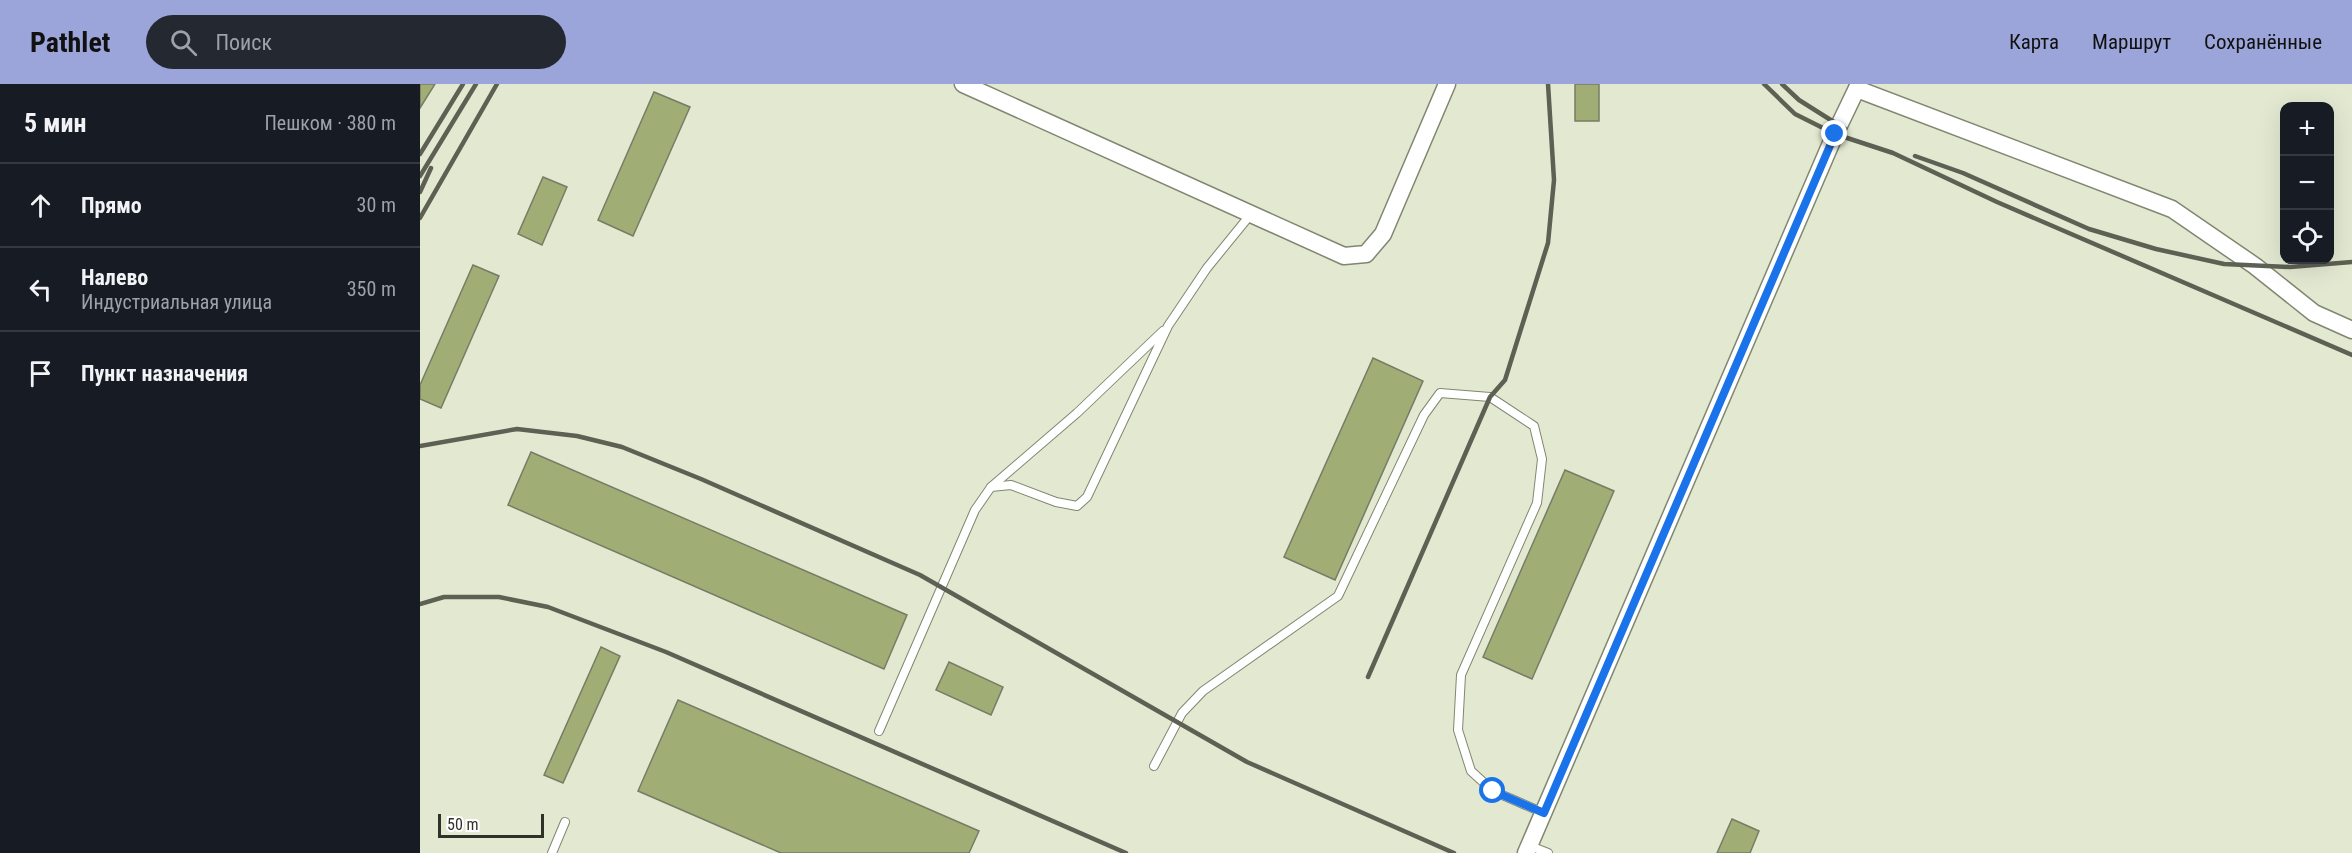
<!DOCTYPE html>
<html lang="ru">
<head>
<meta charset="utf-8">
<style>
	:root { --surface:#171b24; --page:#242831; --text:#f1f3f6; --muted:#9ea1a6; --line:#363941; --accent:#9ba5da }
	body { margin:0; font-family:"Roboto Condensed",sans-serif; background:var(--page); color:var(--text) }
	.controls { position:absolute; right:18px; top:18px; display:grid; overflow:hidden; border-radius:12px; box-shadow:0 6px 24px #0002 }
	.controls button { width:54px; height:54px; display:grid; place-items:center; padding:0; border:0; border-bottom:2px solid var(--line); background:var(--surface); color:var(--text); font:30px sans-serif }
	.scale { position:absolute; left:18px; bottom:15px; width:106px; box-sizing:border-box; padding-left:6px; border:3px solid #303229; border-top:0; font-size:16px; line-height:21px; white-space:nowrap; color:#303229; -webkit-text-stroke:4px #fff; paint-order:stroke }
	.stop { position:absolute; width:18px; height:18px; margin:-14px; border:4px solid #1a73e8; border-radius:50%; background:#fff }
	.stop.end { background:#1a73e8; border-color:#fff; box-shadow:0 2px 6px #0008 }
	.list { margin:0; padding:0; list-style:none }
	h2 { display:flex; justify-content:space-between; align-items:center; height:78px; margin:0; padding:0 24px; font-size:26px }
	h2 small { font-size:20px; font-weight:400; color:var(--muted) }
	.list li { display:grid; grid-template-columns:39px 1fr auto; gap:18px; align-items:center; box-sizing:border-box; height:84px; padding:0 24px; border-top:2px solid var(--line) }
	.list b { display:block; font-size:22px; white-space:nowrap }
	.list p { margin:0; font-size:20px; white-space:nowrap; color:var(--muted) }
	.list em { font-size:20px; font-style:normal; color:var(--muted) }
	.icon { flex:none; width:33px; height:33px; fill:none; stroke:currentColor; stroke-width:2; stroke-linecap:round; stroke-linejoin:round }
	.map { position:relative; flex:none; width:1932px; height:769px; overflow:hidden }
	header { display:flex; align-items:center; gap:36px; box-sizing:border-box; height:84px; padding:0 30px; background:var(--accent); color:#111 }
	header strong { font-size:28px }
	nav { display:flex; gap:33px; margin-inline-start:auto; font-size:21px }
	.search { width:420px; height:54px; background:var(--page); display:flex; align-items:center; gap:15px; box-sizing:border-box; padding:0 21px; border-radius:33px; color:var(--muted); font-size:22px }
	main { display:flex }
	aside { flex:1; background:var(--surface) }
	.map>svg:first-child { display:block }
</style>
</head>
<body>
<header>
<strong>Pathlet</strong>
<div class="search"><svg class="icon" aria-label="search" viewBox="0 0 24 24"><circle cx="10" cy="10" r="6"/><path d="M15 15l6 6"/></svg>Поиск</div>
<nav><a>Карта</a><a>Маршрут</a><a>Сохранённые</a></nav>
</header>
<main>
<aside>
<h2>5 мин<small>Пешком · 380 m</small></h2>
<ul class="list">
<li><svg class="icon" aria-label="ahead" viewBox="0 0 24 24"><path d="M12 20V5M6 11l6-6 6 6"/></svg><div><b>Прямо</b></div><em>30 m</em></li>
<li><svg class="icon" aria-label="left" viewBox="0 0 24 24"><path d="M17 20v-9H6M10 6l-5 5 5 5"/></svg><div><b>Налево</b><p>Индустриальная улица</p></div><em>350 m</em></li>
<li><svg class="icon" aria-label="arrive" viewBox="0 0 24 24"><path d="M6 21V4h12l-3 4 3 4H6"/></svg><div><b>Пункт назначения</b></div></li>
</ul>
</aside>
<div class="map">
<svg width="1932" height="769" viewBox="0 0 1932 769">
	<rect width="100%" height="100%" fill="#e3e9d1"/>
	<!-- building -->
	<g fill="#a0ae75" stroke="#767c66" stroke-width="1.5">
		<polygon points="0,0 15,0 0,24"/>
		<rect x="1155" y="0" width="24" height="37"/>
		<polygon points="234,8 270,23 213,152 178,136"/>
		<polygon points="123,93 147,103 122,161 98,150"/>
		<polygon points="53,181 79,192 21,324 0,315 0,301"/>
		<polygon points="953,274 1003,297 915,496 864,473"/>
		<polygon points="111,368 487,531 464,585 88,421"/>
		<polygon points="1145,386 1194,407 1112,595 1063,573"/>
		<polygon points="181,563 200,572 143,699 124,691"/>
		<polygon points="529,578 583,603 571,631 516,606"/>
		<polygon points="258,616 559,747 549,769 361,769 218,707"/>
		<polygon points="1312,735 1339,747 1330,769 1297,769"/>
	</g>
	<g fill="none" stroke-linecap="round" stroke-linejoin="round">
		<defs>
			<g id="lane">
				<polyline points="571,403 657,329 743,247"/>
				<polyline points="459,647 555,426 571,403 591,401 636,418 657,422 667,413 748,242 787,184 831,130"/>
				<polyline points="734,682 762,629 783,607 918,512 1004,331 1020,309 1070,313 1114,342 1122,375 1117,419 1041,591 1038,646 1051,687 1073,707 1124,729"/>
				<polyline points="1110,762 1128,769"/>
				<polyline points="132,769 145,738"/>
			</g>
			<g id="street">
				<polyline points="543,0 924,172 946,170 963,150 1027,0"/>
				<polyline points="1437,5 1752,125 1835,182 1894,229 1932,246"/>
				<polyline points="1106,769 1415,50 1439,0"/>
			</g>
		</defs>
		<!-- lane casing -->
		<use href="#lane" stroke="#808670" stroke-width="10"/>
		<!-- street casing -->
		<use href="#street" stroke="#808670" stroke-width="19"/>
		<!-- lane -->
		<use href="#lane" stroke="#fff" stroke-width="8"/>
		<!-- street -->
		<use href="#street" stroke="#fff" stroke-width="16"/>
		<!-- rail -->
		<g stroke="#5d6053" stroke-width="4.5">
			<polyline points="1344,0 1375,30 1415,50 1473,69 1577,118 1932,271"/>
			<polyline points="1362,0 1379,16 1425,45"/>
			<polyline points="0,70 43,0"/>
			<polyline points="1495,72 1543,89 1669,145 1736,165 1804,180 1870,183 1932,178"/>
			<polyline points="0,92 56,0"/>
			<polyline points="0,108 11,84"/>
			<polyline points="0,134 77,0"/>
			<polyline points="0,362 97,345 157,352 202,363 281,395 500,491 827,678 1034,769"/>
			<polyline points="0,520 24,513 79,513 128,523 246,568 706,769"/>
			<polyline points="948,593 1070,313 1085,296 1128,159 1134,96 1128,0"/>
		</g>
	</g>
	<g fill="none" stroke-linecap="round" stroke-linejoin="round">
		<!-- route -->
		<polyline stroke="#1a73e8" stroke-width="8" points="1073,707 1124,729 1415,50"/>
	</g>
</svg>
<div class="controls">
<button>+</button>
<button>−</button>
<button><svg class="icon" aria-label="locate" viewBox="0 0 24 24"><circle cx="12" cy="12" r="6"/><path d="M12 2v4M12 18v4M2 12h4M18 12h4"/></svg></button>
</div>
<div class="scale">50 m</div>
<div class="stop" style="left:1073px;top:707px"></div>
<div class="stop end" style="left:1415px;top:50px"></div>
</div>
</main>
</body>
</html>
